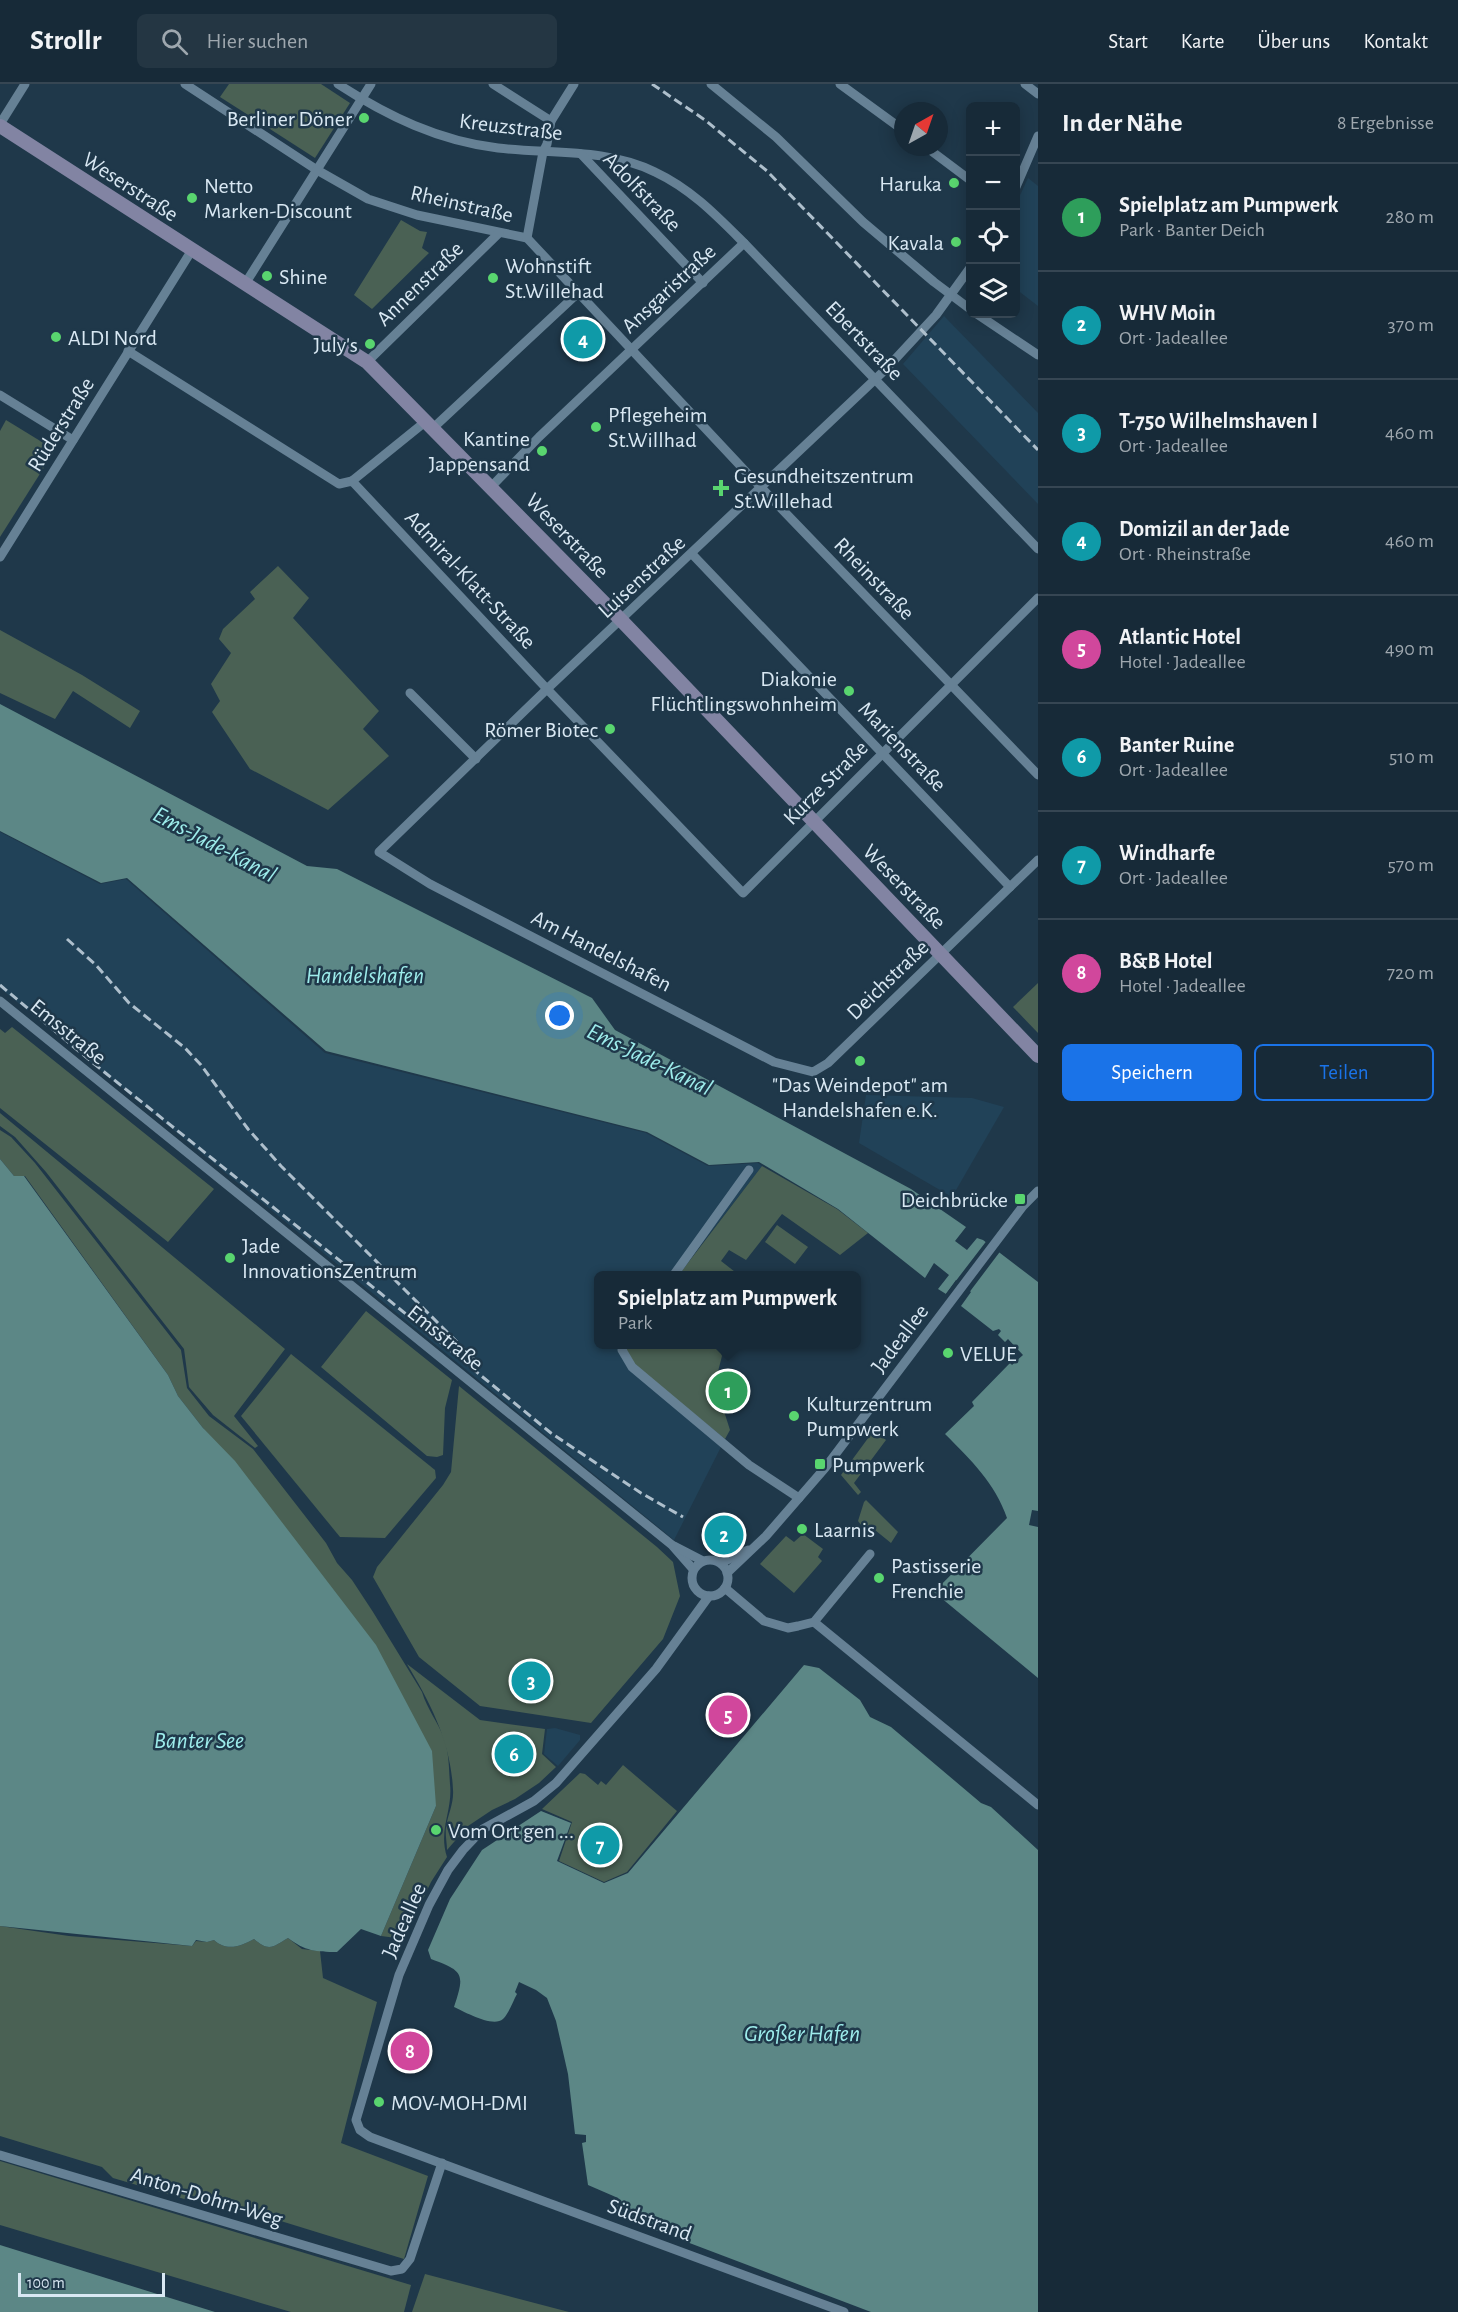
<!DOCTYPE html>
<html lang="de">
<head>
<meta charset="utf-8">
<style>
	:root { --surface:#172a38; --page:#243643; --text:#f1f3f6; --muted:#9ea7ae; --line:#364653; --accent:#1a73e8 }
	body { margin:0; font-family:"Alegreya Sans",sans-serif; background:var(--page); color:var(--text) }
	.controls { position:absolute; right:18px; top:18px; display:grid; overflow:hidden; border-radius:9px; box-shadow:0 3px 15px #0003 }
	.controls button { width:54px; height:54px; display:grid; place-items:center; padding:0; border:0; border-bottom:2px solid var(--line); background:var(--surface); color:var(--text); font:30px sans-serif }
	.compass { position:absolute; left:894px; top:18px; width:54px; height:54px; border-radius:50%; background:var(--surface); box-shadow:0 3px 15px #0003; rotate:40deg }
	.scale { position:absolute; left:18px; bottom:15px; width:147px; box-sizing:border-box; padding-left:6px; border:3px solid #d9e8f3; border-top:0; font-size:16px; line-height:21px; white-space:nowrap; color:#d9e8f3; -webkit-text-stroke:4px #1f384a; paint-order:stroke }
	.you { position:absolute; left:560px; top:932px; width:21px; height:21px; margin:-15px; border:4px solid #fff; border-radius:50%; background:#1a73e8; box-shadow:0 0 0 9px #1a73e833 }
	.badge { display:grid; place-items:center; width:39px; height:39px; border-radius:50%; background:var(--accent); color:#fff; font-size:20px; font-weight:700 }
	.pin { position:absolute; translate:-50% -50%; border:3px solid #fff; box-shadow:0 2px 6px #0006 }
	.popup { position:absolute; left:594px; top:1187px; width:267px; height:78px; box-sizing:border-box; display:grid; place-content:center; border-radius:9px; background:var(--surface); filter:drop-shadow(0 2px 4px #0005); font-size:20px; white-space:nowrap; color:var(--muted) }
	.popup b { font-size:22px; color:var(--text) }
	.popup::after { content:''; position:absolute; left:50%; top:100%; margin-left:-12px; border:12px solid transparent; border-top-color:var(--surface) }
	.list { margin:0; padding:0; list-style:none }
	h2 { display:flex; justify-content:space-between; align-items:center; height:78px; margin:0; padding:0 24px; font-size:26px }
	h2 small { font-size:20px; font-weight:400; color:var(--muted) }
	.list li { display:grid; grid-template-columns:39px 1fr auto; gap:18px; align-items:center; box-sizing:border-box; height:108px; padding:0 24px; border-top:2px solid var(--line) }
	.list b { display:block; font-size:22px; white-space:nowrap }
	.list p { margin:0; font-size:20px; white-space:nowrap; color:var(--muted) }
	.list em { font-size:20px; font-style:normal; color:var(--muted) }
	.actions { display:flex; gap:12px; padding:18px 24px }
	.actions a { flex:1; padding:14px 0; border:2px solid var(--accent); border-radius:9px; text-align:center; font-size:21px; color:var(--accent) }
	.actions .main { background:var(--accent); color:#fff }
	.icon { flex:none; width:33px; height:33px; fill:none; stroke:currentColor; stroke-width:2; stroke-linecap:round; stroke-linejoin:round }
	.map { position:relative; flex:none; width:1038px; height:2228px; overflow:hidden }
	header { display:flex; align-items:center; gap:36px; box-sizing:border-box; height:84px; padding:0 30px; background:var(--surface); border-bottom:2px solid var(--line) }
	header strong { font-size:28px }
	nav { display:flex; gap:33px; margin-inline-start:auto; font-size:21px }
	.search { width:420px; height:54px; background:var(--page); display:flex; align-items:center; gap:15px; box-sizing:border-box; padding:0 21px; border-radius:9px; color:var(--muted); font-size:22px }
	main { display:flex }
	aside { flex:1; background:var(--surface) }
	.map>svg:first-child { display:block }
</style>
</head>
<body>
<header>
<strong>Strollr</strong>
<div class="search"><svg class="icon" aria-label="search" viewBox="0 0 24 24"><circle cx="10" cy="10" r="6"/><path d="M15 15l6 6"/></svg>Hier suchen</div>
<nav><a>Start</a><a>Karte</a><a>Über uns</a><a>Kontakt</a></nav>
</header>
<main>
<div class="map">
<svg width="1038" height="2228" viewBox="0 0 1038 2228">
	<rect width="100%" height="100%" fill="#1f384a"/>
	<!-- built -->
	<g fill="#214258">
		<polygon points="1028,94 1038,102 1038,222 1016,205 1016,120"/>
		<polygon points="944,232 1038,329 1038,420 903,280"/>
		<polygon points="0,748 100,800 126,795 325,969 646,1049 708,1082 758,1079 762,1082 678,1191 599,1192 599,1260 628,1261 635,1282 725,1355 674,1456 0,904"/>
		<polygon points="866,1011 972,1014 1004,1023 952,1113 859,1059"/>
		<polygon points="555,1644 580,1651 580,1656 558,1682 544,1670 547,1645"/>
	</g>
	<!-- green -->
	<g fill="#4a6154">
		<polygon points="229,0 321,0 350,19 315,74 220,13"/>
		<polygon points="401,136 420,147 427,148 422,164 429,169 372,225 354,211"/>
		<polygon points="6,336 55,366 0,453 0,347"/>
		<polygon points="278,482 309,514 293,534 379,627 363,645 389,672 328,726 250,685 212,628 220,617 211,600 231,569 219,555 223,545 255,515 250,508"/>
		<polygon points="0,546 82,591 140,627 130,644 73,607 55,635 0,609"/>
		<polygon points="1038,899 1038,949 1013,923"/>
		<polygon points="12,943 214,1105 168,1158 0,1024 0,945 5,949"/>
		<polygon points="0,1029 285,1265 234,1332 258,1362 255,1364 213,1331 189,1303 184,1265 46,1088 15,1053 0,1042"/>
		<path d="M0 1046 11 1053 35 1079 181 1266 187 1304 209 1332 253 1365 326 1459 337 1479 352 1496 373 1528 422 1608C427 1625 438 1638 444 1654 449 1667 449 1686 450 1700 453 1726 438 1746 447 1773L431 1798 404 1855 381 1852 436 1722 203 1344 178 1312 168 1291 25 1092H14L0 1075Z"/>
		<polygon points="762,1082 837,1125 868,1149 840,1171 782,1130 746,1176 729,1166 721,1177 739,1191 711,1191 713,1187 710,1191 678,1192"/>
		<polygon points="777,1141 808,1163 795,1180 765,1158"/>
		<polygon points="366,1227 452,1296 445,1324 443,1371 437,1373 427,1372 321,1283"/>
		<polygon points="628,1261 718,1261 722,1272 715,1299 730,1346 725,1355 635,1282 626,1267"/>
		<polygon points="291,1270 435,1386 436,1394 385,1454 340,1453 241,1332"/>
		<polygon points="727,1285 735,1295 737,1315 726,1328 717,1298"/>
		<polygon points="459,1302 657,1463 673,1478 680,1512 663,1555 591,1639 480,1622 419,1573 373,1493 377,1483 443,1401 451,1388"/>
		<polygon points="874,1346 886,1356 854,1399 861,1408 858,1411 841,1391"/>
		<polygon points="866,1416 898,1448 891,1459 870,1442 871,1445 865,1446 858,1437 864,1418"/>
		<polygon points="803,1450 823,1465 818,1473 822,1477 794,1509 760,1480 786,1452 794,1458"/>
		<path d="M407 1580 480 1636 545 1645 542 1670 556 1683 539 1699 515 1715 492 1726 468 1742 447 1766C447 1759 445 1750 446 1743 448 1730 454 1719 453 1706 451 1659 431 1620 407 1580Z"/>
		<polygon points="623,1681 677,1727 627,1788 604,1798 559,1777 572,1738 542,1725 580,1689 585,1690 598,1701 601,1697 606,1701"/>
		<path d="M0 1842 69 1852 192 1862 196 1857 207 1858 214 1856C227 1868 241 1862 254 1855 269 1868 273 1863 288 1854L302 1865 320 1867 323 1894 377 1918 341 2059 428 2092 404 2175 209 2115 191 2117 113 2094 102 2083 0 2052Z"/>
		<polygon points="0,2077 411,2201 404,2228 291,2228 0,2141"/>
		<polygon points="425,2190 569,2228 412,2228"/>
	</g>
	<!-- water -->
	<g fill="#5c8786">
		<path d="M0 620 307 782 337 785 592 914 615 946 911 1105 966 1143 955 1157 967 1166 977 1154 983 1156 1038 1198V1427L1032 1426 1029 1441 1038 1443V1594L934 1508 1007 1434C995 1399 971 1376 945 1350L974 1322 972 1318 1010 1279 1012 1281 1023 1271 1008 1255 1005 1258 998 1251 1001 1247 999 1245 993 1247 961 1222 971 1208 956 1196 946 1210 938 1205 949 1191 934 1179 925 1194 838 1125 759 1078 709 1081 647 1048 326 967 127 794 101 799 0 747Z"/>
		<path d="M0 1075 14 1092H24L168 1291 178 1312 203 1344 235 1377 376 1561 432 1667 436 1722 381 1852 361 1845 337 1868C316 1868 305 1867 288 1854 273 1863 269 1868 254 1855 241 1862 227 1868 214 1856L207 1858 196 1856 192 1862 0 1842Z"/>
		<path d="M804 1581 819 1584 860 1616 870 1633 891 1643 981 1719 991 1723 1038 1766V2228H871L613 2130 618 2114 588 2101 582 2059 586 2058V2051L575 2050 568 1990 556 1937 547 1914 536 1906 519 1898 515 1908 517 1910C513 1917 509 1929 503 1935 493 1944 465 1928 454 1923 465 1890 464 1887 431 1875L428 1866 450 1815 482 1766 541 1727 571 1739 557 1777 604 1799 628 1789Z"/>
		<polygon points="0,2161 215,2228 0,2228"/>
	</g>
	<!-- pier -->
	<polygon fill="#1f384a" points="988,1155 1002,1165 959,1222 967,1209 956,1200 947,1213 945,1211"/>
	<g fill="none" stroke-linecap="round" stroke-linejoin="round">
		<!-- street -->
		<g stroke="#668195" stroke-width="9">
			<polyline points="185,0 317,86 368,115 417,131 527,154 748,390 1038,691"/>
			<path d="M338 0C387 32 439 57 498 64 550 70 607 64 655 88 691 105 716 131 744 159L1038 465"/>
			<polyline points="493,0 551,37"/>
			<polyline points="711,0 776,53 863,138 934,198 970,225"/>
			<polyline points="840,0 903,46"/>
			<polyline points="1025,0 1038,10"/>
			<polyline points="0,40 25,0"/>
			<polyline points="926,63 970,96"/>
			<polyline points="581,70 703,199"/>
			<polyline points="1016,103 1038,52"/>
			<polyline points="527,154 543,68 547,60 551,37 574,0"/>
			<polyline points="970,184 936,231 886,285 547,605 379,768 430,800 774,978 813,988 828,979 1038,776"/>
			<polyline points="245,200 371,0"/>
			<polyline points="977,230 1038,271"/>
			<polyline points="128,267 339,400 352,397 547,605 743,809 1038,514"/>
			<polyline points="367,278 499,149"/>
			<polyline points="0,311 73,356"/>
			<polyline points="432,345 578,209"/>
			<polyline points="352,397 425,338"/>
			<polyline points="491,403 539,353 744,159"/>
			<polyline points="692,470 1010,803"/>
			<polyline points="0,473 192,166"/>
			<polyline points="410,609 476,675"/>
			<polyline points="0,917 672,1461 693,1485"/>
			<polyline points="673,1192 749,1086"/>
			<polyline points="624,1260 622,1266 632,1283 749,1381 799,1414"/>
			<polyline points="674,1462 703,1477"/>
			<circle cx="710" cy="1494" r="18"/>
			<polyline points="721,1479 748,1466"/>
			<polyline points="727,1489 766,1452 825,1384 1023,1122 1038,1107"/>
			<polyline points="725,1504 764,1537 788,1544 798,1542 814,1538 870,1470"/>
			<polyline points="709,1512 656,1585 556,1699 534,1717 483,1745 463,1766 448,1786 429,1821 399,1891 356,2036 360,2046 370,2053 844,2228"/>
			<polyline points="814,1538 1038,1721"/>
			<polyline points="0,2071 391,2187 402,2185 410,2175 442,2079"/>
		</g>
		<!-- secondary -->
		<polyline stroke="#8284a3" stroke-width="14" points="0,42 367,278 622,537 1038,972"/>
		<!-- rail -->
		<g stroke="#aebfcc" stroke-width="3" stroke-dasharray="9 4.5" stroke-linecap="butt">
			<polyline points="652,0 705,36 767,87 1038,366"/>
			<polyline points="67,855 96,881 129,919 185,964 201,981 248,1045 281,1082 477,1278"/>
			<polyline points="0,901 93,979 379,1208 551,1349 641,1409 683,1433"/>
		</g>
	</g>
	<!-- markers -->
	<g fill="#59d56f" stroke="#1f384a" stroke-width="2">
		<circle cx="364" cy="34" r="6"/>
		<circle cx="954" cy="99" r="6"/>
		<circle cx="192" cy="114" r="6"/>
		<circle cx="956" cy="158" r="6"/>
		<circle cx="267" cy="192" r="6"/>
		<circle cx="493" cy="194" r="6"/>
		<circle cx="56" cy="253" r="6"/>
		<circle cx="370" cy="260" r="6"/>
		<circle cx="596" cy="343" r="6"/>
		<circle cx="542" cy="367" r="6"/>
		<path d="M718 395h6v6h6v6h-6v6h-6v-6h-6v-6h6z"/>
		<circle cx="849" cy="607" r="6"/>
		<circle cx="610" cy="645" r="6"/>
		<circle cx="860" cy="977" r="6"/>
		<rect x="1014" y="1109" width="12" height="12" rx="3"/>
		<circle cx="230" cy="1174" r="6"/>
		<circle cx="948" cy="1269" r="6"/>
		<circle cx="794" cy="1332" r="6"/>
		<rect x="814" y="1374" width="12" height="12" rx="3"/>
		<circle cx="802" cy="1445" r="6"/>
		<circle cx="879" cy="1494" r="6"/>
		<circle cx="436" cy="1746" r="6"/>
		<circle cx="379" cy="2018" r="6"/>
	</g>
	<g text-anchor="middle" stroke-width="5" stroke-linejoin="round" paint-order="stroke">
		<!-- poi labels -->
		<g font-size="22" fill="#d9e8f3" stroke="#1f384a" text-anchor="start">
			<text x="352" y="42" text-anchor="end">Berliner Döner</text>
			<text x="942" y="107" text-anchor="end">Haruka</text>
			<text x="204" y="109">Netto<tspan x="204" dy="25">Marken-Discount</tspan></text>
			<text x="944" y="166" text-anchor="end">Kavala</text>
			<text x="505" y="189">Wohnstift<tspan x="505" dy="25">St.Willehad</tspan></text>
			<text x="279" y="200">Shine</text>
			<text x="68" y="261">ALDI Nord</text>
			<text x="358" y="268" text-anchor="end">July's</text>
			<text x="608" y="338">Pflegeheim<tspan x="608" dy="25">St.Willhad</tspan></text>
			<text x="530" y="362" text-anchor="end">Kantine<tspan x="530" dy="25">Jappensand</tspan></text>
			<text x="734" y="399">Gesundheitszentrum<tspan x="734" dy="25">St.Willehad</tspan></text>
			<text x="837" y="602" text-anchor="end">Diakonie<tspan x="837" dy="25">Flüchtlingswohnheim</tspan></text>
			<text x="598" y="653" text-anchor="end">Römer Biotec</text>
			<text x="860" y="1008" text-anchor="middle">"Das Weindepot" am<tspan x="860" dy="25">Handelshafen e.K.</tspan></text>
			<text x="1008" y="1123" text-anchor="end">Deichbrücke</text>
			<text x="242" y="1169">Jade<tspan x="242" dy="25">InnovationsZentrum</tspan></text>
			<text x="960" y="1277">VELUE</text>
			<text x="806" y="1327">Kulturzentrum<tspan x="806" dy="25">Pumpwerk</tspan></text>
			<text x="832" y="1388">Pumpwerk</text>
			<text x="814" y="1453">Laarnis</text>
			<text x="891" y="1489">Pastisserie<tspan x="891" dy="25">Frenchie</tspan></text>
			<text x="448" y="1754">Vom Ort gen ...</text>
			<text x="391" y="2026">MOV-MOH-DMI</text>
		</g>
		<!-- street labels -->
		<g font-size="22" fill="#d9e8f3" stroke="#1f384a">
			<text transform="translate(511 42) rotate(7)" y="8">Kreuzstraße</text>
			<text transform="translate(131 102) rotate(33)" y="8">Weserstraße</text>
			<text transform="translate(643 107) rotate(46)" y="8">Adolfstraße</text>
			<text transform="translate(462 119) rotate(13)" y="8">Rheinstraße</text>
			<text transform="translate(419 199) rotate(-44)" y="8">Annenstraße</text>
			<text transform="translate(668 204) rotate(-43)" y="8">Ansgaristraße</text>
			<text transform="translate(865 256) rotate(46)" y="8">Ebertstraße</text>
			<text transform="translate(60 340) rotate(-58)" y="8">Rüderstraße</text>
			<text transform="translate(568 451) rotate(46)" y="8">Weserstraße</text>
			<text transform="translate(641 492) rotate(-43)" y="8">Luisenstraße</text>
			<text transform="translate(875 494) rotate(46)" y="8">Rheinstraße</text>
			<text transform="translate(471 495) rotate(47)" y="8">Admiral-Klatt-Straße</text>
			<text transform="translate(903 662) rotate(46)" y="8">Marienstraße</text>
			<text transform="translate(825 698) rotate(-45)" y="8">Kurze Straße</text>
			<text transform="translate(905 802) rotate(46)" y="8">Weserstraße</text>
			<text transform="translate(602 866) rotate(27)" y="8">Am Handelshafen</text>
			<text transform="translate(887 895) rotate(-44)" y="8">Deichstraße</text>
			<text transform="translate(69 947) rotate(39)" y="8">Emsstraße</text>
			<text transform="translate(446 1253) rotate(39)" y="8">Emsstraße</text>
			<text transform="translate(899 1254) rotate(-53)" y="8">Jadeallee</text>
			<text transform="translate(403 1836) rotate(-66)" y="8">Jadeallee</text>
			<text transform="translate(207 2112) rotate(17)" y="8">Anton-Dohrn-Weg</text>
			<text transform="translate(650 2135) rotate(20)" y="8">Südstrand</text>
		</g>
		<!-- water labels -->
		<g font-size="24" font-style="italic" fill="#9deceb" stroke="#1f384a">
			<text transform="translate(215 760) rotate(28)" y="8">Ems-Jade-Kanal</text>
			<text x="365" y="899">Handelshafen</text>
			<text transform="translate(650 975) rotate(26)" y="8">Ems-Jade-Kanal</text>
			<text x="199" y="1664">Banter See</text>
			<text x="802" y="1957">Großer Hafen</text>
		</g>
	</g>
</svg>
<div class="controls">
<button>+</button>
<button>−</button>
<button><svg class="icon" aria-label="locate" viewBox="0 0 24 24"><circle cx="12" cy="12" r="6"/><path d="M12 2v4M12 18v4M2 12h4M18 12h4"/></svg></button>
<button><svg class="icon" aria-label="layers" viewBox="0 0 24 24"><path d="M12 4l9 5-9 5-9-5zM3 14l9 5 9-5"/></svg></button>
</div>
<svg class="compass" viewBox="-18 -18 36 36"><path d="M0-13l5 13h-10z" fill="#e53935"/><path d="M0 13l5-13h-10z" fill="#9ea7ae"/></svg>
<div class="scale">100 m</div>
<div class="you"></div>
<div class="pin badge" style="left:728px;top:1307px;background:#2e9e5b">1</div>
<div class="popup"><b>Spielplatz am Pumpwerk</b>Park</div>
<div class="pin badge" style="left:724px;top:1451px;background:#0f9aa8">2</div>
<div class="pin badge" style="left:531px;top:1597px;background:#0f9aa8">3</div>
<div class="pin badge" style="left:583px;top:255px;background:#0f9aa8">4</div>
<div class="pin badge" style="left:728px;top:1631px;background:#d1479c">5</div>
<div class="pin badge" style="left:514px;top:1670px;background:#0f9aa8">6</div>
<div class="pin badge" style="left:600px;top:1761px;background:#0f9aa8">7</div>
<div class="pin badge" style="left:410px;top:1967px;background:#d1479c">8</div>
</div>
<aside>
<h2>In der Nähe<small>8 Ergebnisse</small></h2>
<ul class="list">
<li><span class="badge" style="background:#2e9e5b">1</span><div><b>Spielplatz am Pumpwerk</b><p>Park · Banter Deich</p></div><em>280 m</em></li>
<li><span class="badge" style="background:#0f9aa8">2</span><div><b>WHV Moin</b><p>Ort · Jadeallee</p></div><em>370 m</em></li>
<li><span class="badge" style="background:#0f9aa8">3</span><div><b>T-750 Wilhelmshaven I</b><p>Ort · Jadeallee</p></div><em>460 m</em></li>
<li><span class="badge" style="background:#0f9aa8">4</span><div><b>Domizil an der Jade</b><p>Ort · Rheinstraße</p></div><em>460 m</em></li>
<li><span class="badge" style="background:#d1479c">5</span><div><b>Atlantic Hotel</b><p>Hotel · Jadeallee</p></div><em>490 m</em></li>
<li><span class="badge" style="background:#0f9aa8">6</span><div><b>Banter Ruine</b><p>Ort · Jadeallee</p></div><em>510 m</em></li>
<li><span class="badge" style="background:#0f9aa8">7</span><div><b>Windharfe</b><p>Ort · Jadeallee</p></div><em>570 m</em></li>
<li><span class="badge" style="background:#d1479c">8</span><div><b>B&amp;B Hotel</b><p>Hotel · Jadeallee</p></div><em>720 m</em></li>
</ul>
<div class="actions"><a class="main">Speichern</a><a>Teilen</a></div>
</aside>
</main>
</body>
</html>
